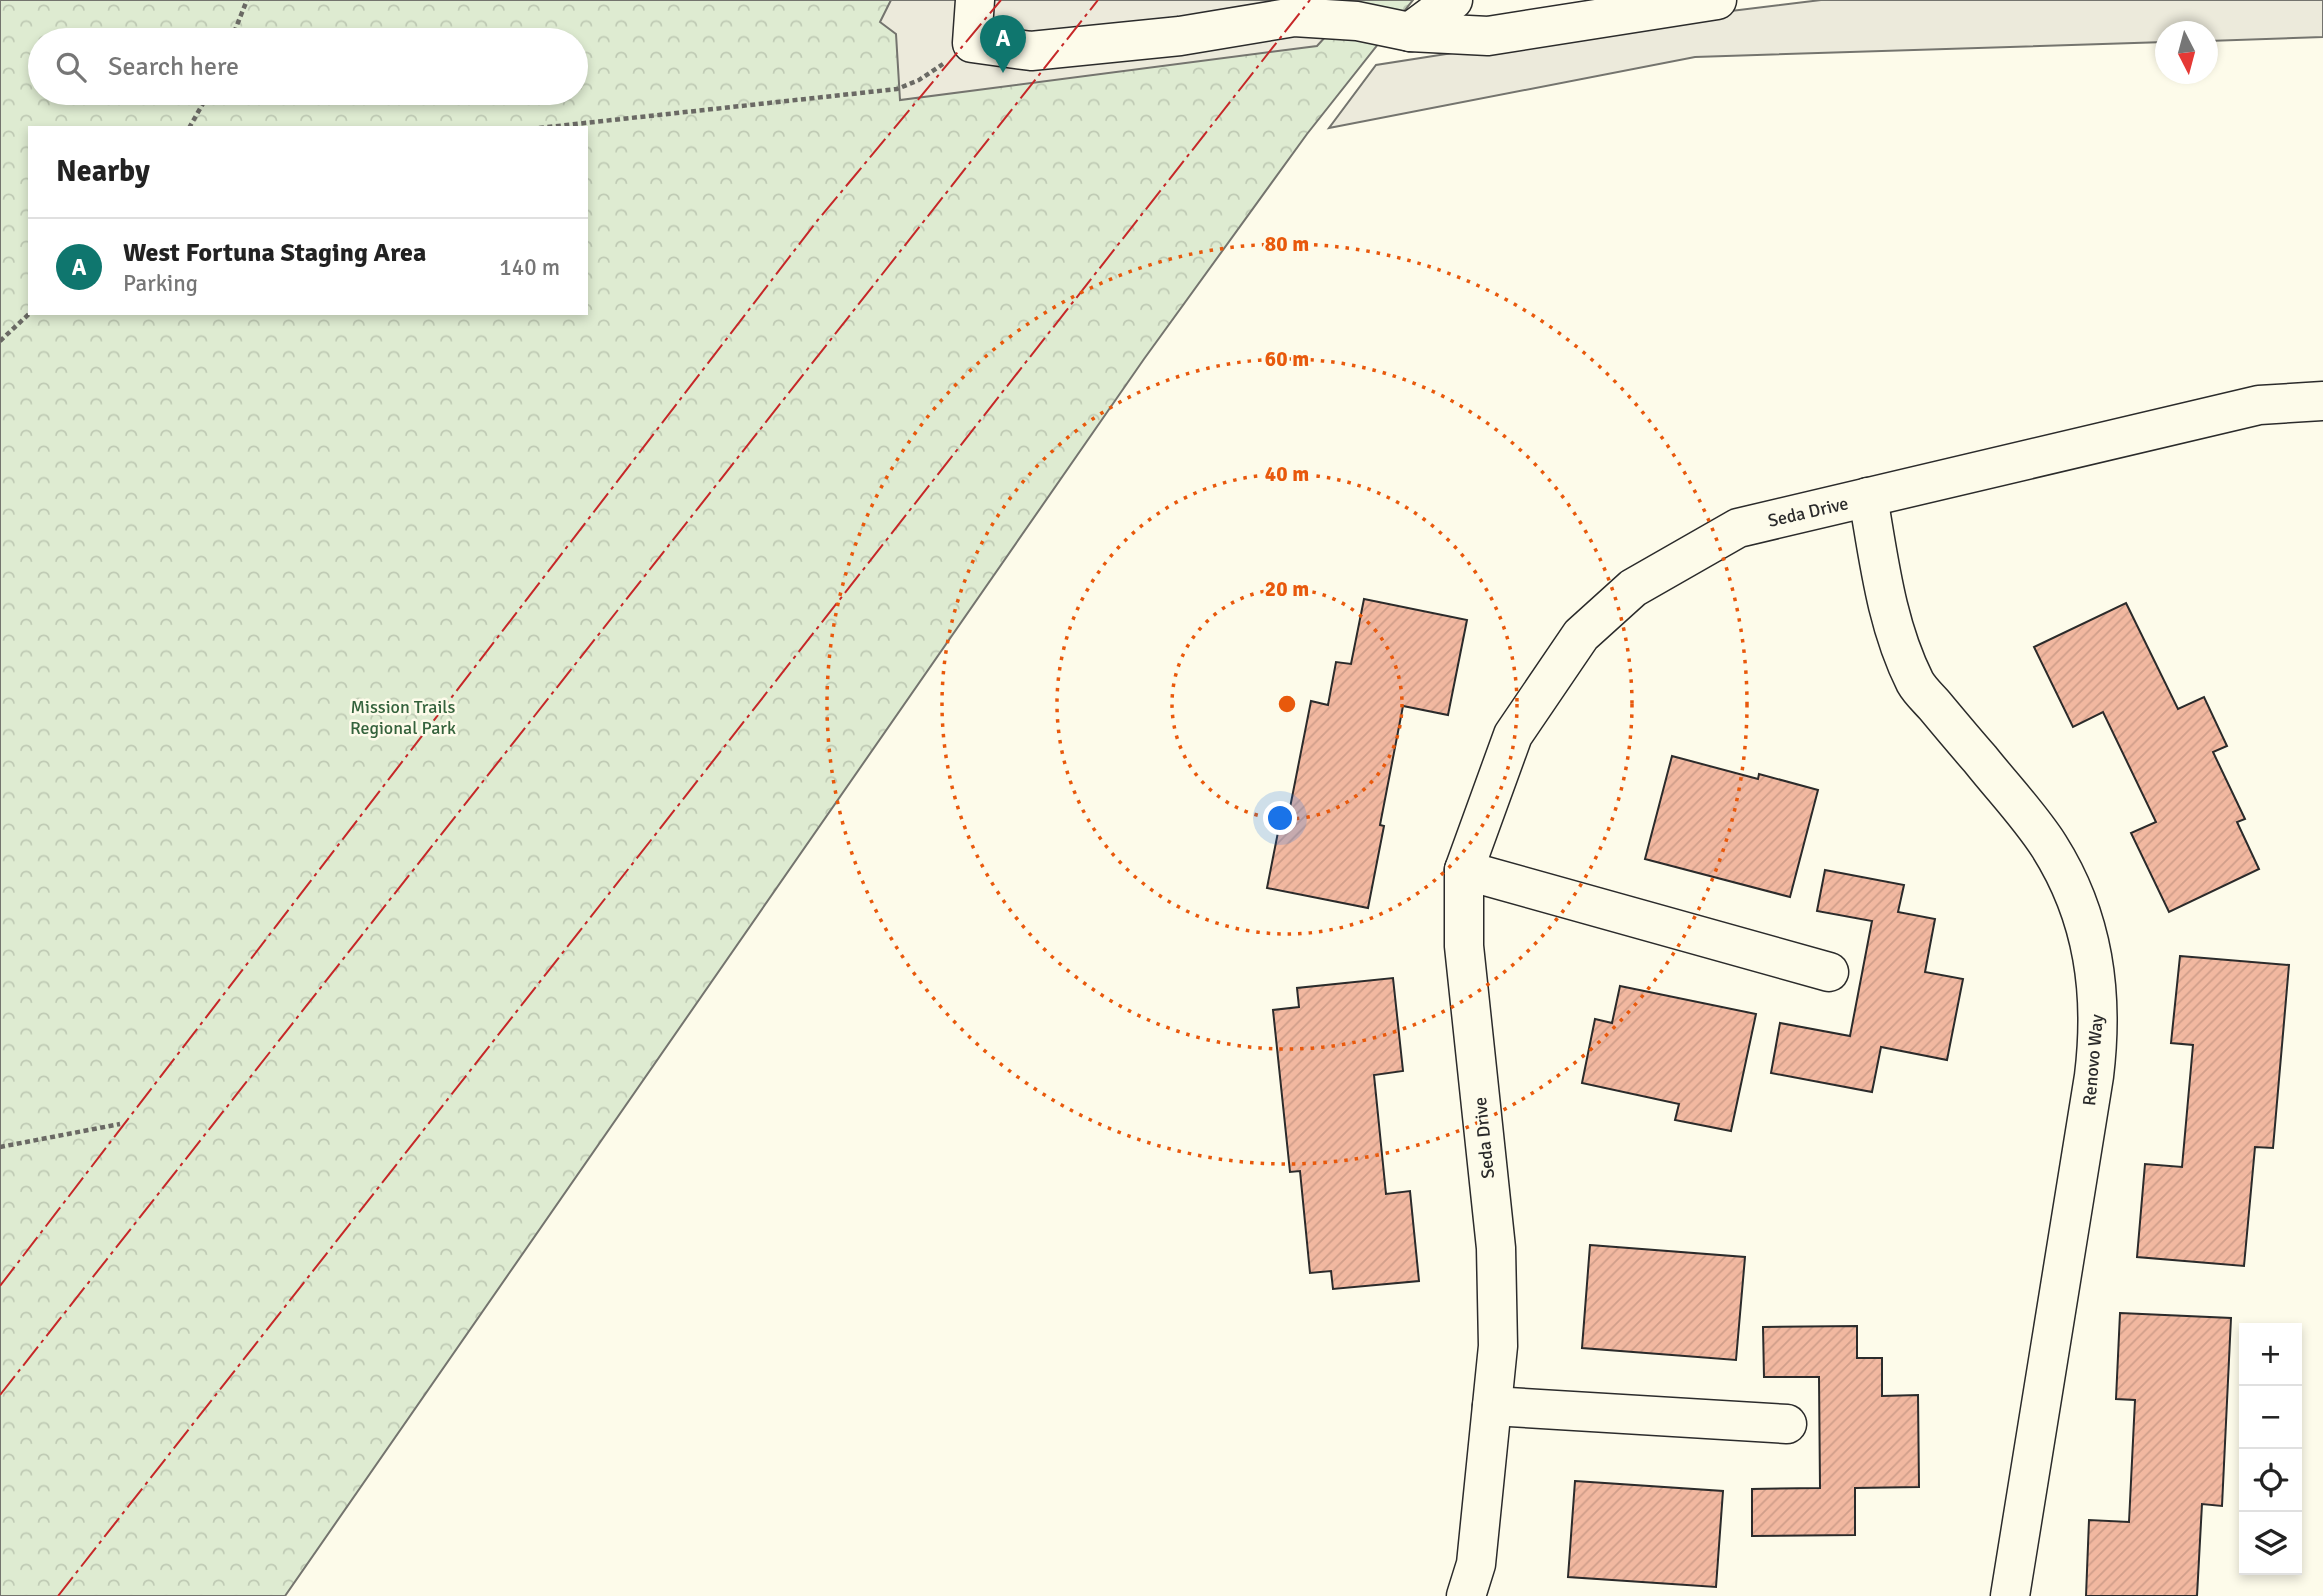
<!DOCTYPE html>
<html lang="en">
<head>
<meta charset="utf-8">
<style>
	:root { --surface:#fff; --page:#f2f2f2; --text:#222; --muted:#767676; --line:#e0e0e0; --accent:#0f766e }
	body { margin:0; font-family:Signika,sans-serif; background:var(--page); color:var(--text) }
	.controls { position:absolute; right:21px; bottom:21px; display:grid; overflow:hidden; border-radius:0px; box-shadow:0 4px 10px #0003 }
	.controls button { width:63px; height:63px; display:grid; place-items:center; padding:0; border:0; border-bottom:2px solid var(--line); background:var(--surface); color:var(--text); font:35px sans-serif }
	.compass { position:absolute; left:2155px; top:21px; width:63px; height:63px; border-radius:50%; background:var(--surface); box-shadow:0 4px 10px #0003; rotate:174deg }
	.you { position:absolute; left:1281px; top:819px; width:24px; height:24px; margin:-18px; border:5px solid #fff; border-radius:50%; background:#1a73e8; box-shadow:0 0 0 10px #1a73e833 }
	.badge { display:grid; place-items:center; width:46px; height:46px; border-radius:50%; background:var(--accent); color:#fff; font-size:23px; font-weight:700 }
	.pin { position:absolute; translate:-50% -58px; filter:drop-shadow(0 2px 4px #0008) }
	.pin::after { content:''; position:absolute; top:37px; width:24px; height:21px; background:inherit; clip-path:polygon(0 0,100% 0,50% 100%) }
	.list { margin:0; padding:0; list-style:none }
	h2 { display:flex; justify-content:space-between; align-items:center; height:91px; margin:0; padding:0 28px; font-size:30px }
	h2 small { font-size:23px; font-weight:400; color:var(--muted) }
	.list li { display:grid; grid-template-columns:46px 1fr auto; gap:21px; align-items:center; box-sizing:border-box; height:98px; padding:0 28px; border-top:2px solid var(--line) }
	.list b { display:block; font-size:26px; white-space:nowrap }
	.list p { margin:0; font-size:23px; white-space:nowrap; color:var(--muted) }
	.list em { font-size:23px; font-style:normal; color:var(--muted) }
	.icon { flex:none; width:38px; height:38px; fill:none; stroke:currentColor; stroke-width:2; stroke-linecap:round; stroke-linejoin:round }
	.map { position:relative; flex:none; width:2323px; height:1596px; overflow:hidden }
	.search { position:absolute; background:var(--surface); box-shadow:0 4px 10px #0003; left:28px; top:28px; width:560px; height:77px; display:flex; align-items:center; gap:18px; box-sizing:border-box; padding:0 24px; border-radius:38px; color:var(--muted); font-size:26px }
	.panel { position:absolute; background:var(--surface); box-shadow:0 4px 10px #0003; left:28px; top:126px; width:560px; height:189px; border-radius:0px }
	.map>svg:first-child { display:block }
</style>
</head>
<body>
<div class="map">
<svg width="2323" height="1596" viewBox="0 0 2323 1596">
	<defs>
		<pattern id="forest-crowns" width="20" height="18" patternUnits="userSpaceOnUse" patternTransform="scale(1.75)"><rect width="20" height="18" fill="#deebd1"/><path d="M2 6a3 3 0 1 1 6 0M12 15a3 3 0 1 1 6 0" fill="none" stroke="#bfcab4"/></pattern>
		<pattern id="building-hatch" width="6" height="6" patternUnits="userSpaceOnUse" patternTransform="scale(1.75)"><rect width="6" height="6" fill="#f2b8a0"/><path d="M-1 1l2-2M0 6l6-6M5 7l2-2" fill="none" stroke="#d09e8a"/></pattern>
	</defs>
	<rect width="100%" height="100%" fill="#fdfbea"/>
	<!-- forest -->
	<path fill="url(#forest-crowns)" stroke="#74746e" stroke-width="2" fill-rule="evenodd" d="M0 0H1413L1307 134 1144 359 285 1596H0ZM40 40H576V93H40ZM30 128H586V313H30Z"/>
	<!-- parking -->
	<g fill="#eceadb" stroke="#74746e" stroke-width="2">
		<polygon points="891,0 1359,0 1317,46 900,100 896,34 880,22"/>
		<polygon points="1821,0 2323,0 2323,37 2208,41 2208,32 2166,32 2165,42 1695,57 1329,128 1376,65 1690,16"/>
	</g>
	<!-- building -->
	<g fill="url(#building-hatch)" stroke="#2b2b2b" stroke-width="2">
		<polygon points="1364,599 1467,620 1448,715 1403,706 1380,825 1384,826 1368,908 1267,888 1279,827 1286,828 1311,701 1328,705 1336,662 1351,664"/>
		<polygon points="2126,603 2178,709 2204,697 2227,746 2213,752 2245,819 2237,822 2259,869 2169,912 2131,833 2156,822 2103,712 2073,727 2034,647"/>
		<polygon points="1672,756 1758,779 1759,774 1818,790 1790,897 1645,859"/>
		<polygon points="1825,870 1904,885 1898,912 1935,919 1925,972 1963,979 1947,1060 1881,1047 1872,1092 1771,1073 1780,1023 1850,1036 1872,921 1817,911"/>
		<polygon points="2180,956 2289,965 2273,1148 2255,1147 2244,1266 2137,1257 2145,1164 2182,1167 2193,1045 2171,1043"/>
		<polygon points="1393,978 1403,1071 1374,1075 1386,1194 1410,1191 1419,1281 1333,1289 1331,1271 1310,1273 1300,1171 1290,1172 1273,1010 1299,1007 1297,988"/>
		<polygon points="1620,986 1756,1014 1731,1131 1675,1120 1679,1104 1582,1083 1595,1019 1612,1023"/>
		<polygon points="1590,1245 1745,1257 1736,1360 1582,1348"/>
		<polygon points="2120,1313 2231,1318 2222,1506 2202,1504 2197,1596 2086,1596 2089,1520 2129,1522 2135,1400 2116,1399"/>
		<polygon points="1857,1326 1857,1358 1882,1358 1882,1396 1918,1395 1919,1487 1855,1488 1855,1535 1752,1536 1752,1489 1820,1488 1819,1377 1764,1377 1763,1327"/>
		<polygon points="1575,1481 1723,1491 1716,1587 1568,1577"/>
	</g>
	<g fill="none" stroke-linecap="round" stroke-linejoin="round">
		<defs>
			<g id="minor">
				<polyline points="975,0 972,43 1031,51 1180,36 1294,17 1357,21 1410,32 1488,36 1717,0"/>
				<polyline points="1410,32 1453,0"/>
				<path d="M1868 497C1879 560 1886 624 1915 682 1920 691 1929 699 1935 706 1950 724 1965 742 1980 759 2003 788 2029 815 2049 846 2094 917 2104 994 2094 1076L2010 1596"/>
				<polyline points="1464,870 1829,972"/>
				<polyline points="1492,1406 1787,1424"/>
				<polyline points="1466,1596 1476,1564 1498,1346 1496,1248 1464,946 1464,870 1513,735 1581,635 1633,588 1738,528 2259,405 2323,401"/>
			</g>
		</defs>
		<!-- minor casing -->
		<use href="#minor" stroke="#2b2b2b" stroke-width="41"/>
		<!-- path -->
		<g stroke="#6a6964" stroke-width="4.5" stroke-dasharray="5 3.5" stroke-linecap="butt">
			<polyline points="231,40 247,0"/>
			<polyline points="189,128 209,93"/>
			<polyline points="539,128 897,89 919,80 943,64"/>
			<polyline points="0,341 30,313"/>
			<polyline points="0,1147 120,1124"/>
		</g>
		<!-- minor -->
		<use href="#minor" stroke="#fdfbea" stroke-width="38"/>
		<!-- power -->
		<g stroke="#c62828" stroke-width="2" stroke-dasharray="24 5 3.5 5" stroke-linecap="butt">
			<polyline points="0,1286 817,221 1001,0"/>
			<polyline points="0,1395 1098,0"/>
			<polyline points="58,1596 1310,0"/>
		</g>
	</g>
	<!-- distance rings -->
	<g fill="none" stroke="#e8590c" stroke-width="3.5" stroke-dasharray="3.5 7">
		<circle cx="1287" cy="704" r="115"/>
		<circle cx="1287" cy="704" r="230"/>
		<circle cx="1287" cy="704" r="345"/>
		<circle cx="1287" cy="704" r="460"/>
	</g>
	<g text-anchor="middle" stroke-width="5" stroke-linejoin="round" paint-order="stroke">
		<!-- street labels -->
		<g font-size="18" fill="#2b2b2b" stroke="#fdfbea">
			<text transform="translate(1808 512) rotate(-13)" y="6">Seda Drive</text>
			<text transform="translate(2093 1060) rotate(-85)" y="6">Renovo Way</text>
			<text transform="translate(1484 1138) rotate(-96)" y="6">Seda Drive</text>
		</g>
		<!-- park labels -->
		<g font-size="18" fill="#34623c" stroke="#fdfbea">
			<text x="403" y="713">Mission Trails<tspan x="403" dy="21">Regional Park</tspan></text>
		</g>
	</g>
	<circle cx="1287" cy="704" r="10" fill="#e8590c" stroke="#fdfbea" stroke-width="3.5"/>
	<g font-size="21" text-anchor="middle" font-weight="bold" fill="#e8590c" stroke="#fdfbea" stroke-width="5" stroke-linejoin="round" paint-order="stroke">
		<text x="1287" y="251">80 m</text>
		<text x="1287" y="366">60 m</text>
		<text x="1287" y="481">40 m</text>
		<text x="1287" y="596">20 m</text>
	</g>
</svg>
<div class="controls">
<button>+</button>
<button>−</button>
<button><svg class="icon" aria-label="locate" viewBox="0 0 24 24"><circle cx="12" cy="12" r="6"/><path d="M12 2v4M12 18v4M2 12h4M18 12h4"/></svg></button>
<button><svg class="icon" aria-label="layers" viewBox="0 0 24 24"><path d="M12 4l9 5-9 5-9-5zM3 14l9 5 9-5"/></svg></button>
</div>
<svg class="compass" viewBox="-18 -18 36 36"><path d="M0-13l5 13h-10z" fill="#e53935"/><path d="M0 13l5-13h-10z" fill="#767676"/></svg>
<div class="you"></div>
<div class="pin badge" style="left:1003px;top:73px">A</div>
<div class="search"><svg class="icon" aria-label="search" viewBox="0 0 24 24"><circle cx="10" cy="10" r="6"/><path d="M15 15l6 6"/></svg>Search here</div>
<section class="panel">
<h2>Nearby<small></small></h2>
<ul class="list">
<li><span class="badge">A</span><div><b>West Fortuna Staging Area</b><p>Parking</p></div><em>140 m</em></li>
</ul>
</section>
</div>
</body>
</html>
